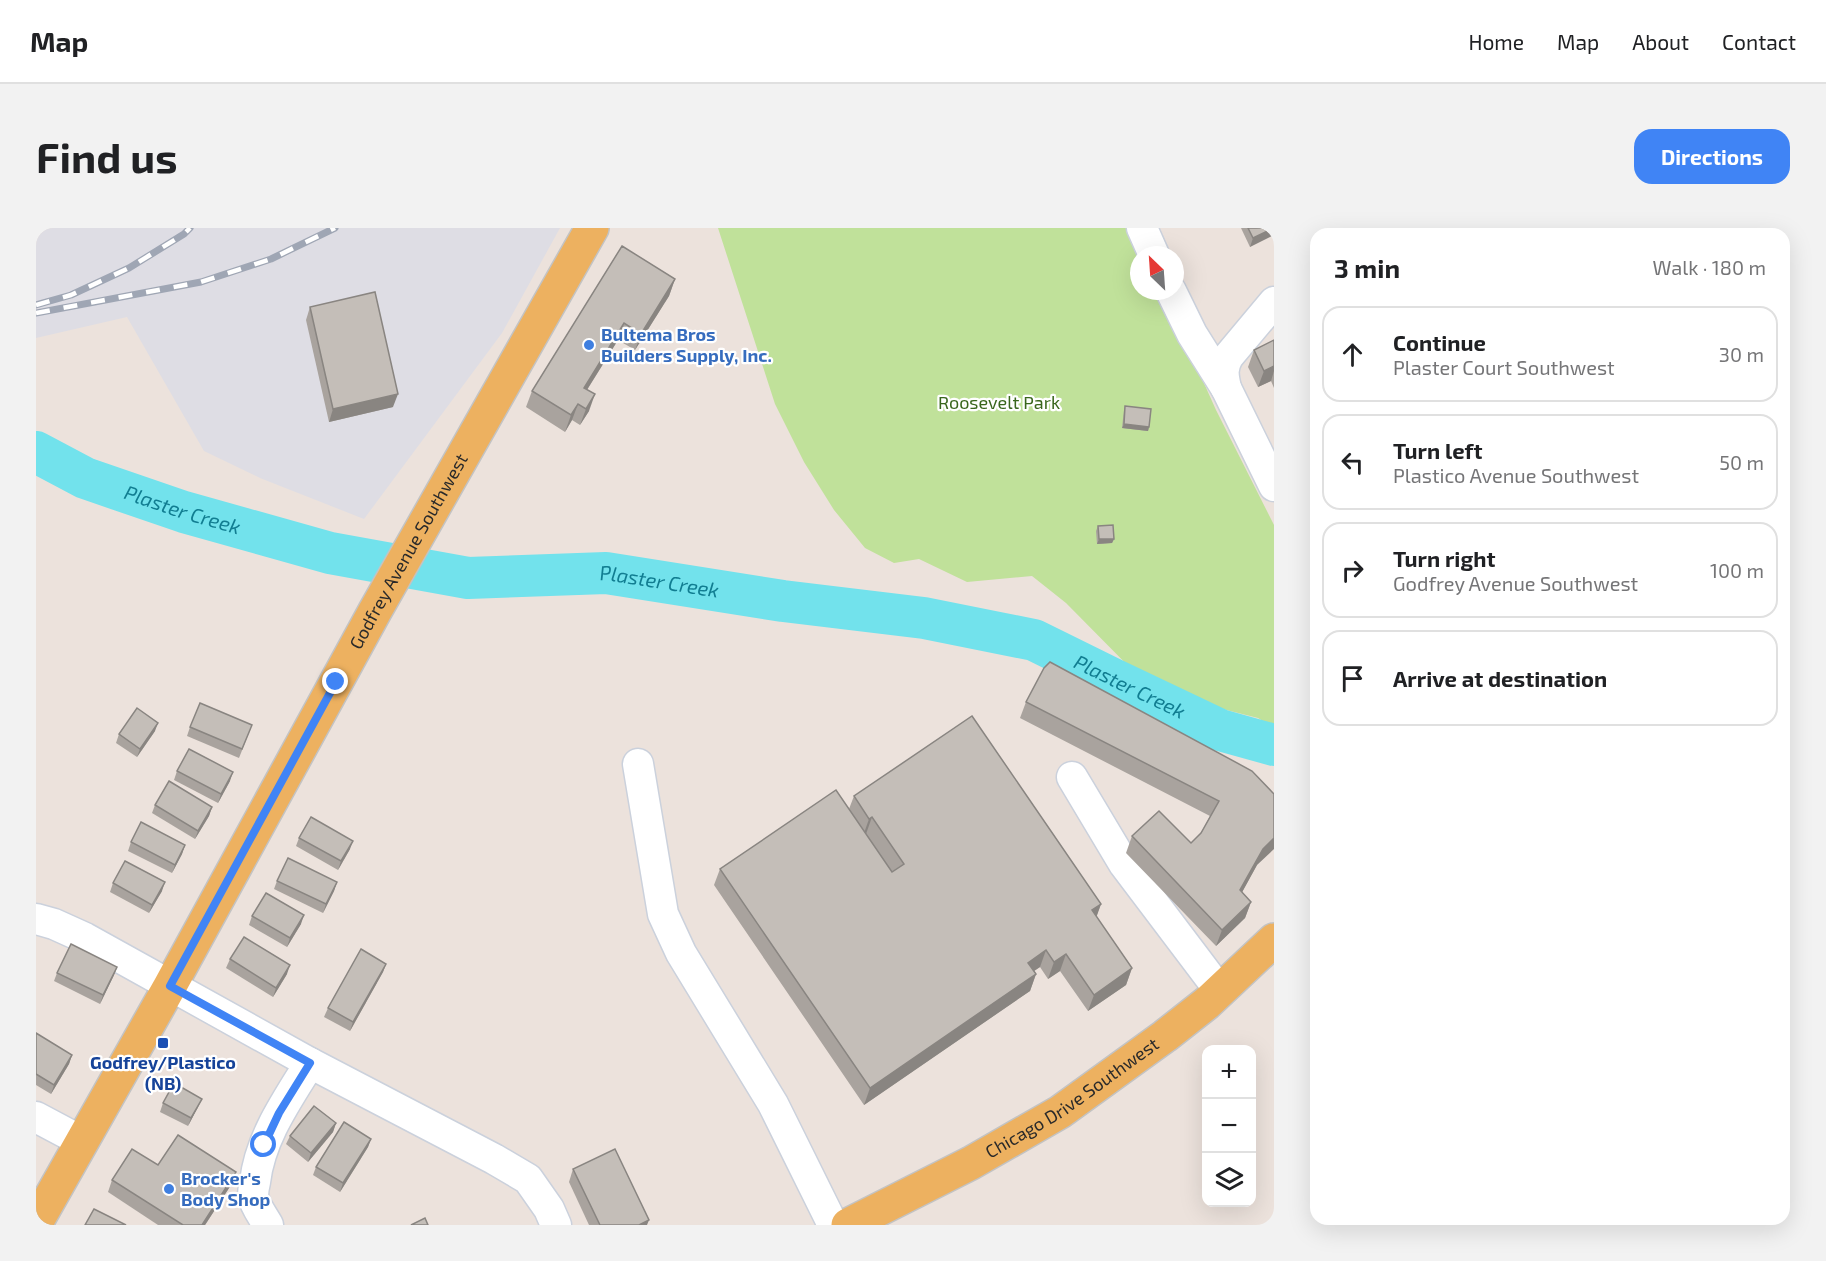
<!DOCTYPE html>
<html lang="en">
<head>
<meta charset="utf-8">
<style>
	:root { --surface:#fff; --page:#f2f2f2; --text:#202124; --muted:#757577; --line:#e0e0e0; --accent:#4084f5 }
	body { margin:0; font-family:"Exo 2",sans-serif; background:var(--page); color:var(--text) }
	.controls { position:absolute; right:18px; bottom:18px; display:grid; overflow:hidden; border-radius:12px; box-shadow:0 6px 24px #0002 }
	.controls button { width:54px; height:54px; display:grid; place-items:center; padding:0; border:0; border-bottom:2px solid var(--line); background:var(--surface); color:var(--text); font:30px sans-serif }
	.compass { position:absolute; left:1094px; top:18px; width:54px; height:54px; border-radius:50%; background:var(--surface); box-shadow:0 6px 24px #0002; rotate:335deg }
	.stop { position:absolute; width:18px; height:18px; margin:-14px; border:4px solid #4084f5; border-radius:50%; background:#fff }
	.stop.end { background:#4084f5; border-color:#fff; box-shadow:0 2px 6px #0008 }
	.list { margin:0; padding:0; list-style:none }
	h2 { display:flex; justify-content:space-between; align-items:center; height:78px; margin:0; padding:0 24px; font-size:26px }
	h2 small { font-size:20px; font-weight:400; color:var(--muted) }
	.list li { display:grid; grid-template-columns:39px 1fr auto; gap:18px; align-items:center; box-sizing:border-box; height:96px; margin:0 12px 12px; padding:0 12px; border:2px solid var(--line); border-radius:18px }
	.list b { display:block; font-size:22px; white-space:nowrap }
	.list p { margin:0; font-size:20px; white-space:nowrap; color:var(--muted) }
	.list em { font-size:20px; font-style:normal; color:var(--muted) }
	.icon { flex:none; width:33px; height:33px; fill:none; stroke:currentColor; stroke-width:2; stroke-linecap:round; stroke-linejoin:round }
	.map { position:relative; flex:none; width:1238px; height:997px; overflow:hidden; border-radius:18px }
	header { display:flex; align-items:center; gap:36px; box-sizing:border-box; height:84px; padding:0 30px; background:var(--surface); border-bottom:2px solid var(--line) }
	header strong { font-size:28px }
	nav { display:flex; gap:33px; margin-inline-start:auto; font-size:21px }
	.intro { display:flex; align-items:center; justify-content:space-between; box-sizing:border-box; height:144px; padding:0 36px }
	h1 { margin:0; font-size:42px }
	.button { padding:15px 27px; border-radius:18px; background:var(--accent); color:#fff; font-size:21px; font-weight:700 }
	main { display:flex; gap:36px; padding:0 36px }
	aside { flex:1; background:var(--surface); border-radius:18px; box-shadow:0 6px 24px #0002 }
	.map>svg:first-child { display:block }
</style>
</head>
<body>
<header>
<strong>Map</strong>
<nav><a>Home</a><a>Map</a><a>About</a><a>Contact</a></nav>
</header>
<div class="intro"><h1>Find us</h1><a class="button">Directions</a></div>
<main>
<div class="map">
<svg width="1238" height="997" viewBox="0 0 1238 997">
	<rect width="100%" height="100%" fill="#ece2dc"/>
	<!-- industrial -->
	<polygon fill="#dedde4" points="0,0 524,0 466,105 328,291 224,250 168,223 91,89 0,110"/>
	<!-- green -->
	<polygon fill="#c0e19a" points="682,0 1112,0 1103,27 1103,63 1139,63 1141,95 1180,182 1238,297 1238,500 1222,490 1147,471 1113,459 1030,375 996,348 931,354 883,331 858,335 829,320 798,282 768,234 739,176"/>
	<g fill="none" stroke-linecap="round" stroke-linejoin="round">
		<!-- river -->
		<path stroke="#72e2ec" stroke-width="42" id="s1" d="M0 224 49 250 148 284 294 325 432 350 570 345 747 373 888 390 998 412 1077 451 1184 502 1238 517"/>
		<defs>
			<g id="minor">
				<polyline points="1106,0 1118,27"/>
				<polyline points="1135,63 1156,106 1190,160"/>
				<path d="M1238 74 1192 129C1186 140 1187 147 1190 160L1238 258"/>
				<polyline points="602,536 627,686 645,725 737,876 797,997"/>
				<polyline points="1036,549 1088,636 1184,763"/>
				<polyline points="0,691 18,696 49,710 274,835 458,931 492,951 513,981 520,997"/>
				<polyline points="0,889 47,914"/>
				<path d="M232 997C227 988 219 978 217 968 217 964 218 958 219 954 224 910 251 872 274 835"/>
			</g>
			<g id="major">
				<path id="s2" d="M0 995 134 758 339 383 556 0"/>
				<path id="s3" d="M812 997 935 935 1024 884 1129 808 1171 775 1238 712"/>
			</g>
		</defs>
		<!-- minor casing -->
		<use href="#minor" stroke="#cbd1dc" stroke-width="33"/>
		<!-- major casing -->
		<use href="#major" stroke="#c3c3c3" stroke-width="36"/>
		<!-- minor -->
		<use href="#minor" stroke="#fff" stroke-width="30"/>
		<!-- major -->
		<use href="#major" stroke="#edb160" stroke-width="33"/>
		<defs>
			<g id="rail">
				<polyline points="0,77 35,67 93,40 148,6 154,0"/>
				<polyline points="0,85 165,54 235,31 299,0"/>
			</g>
		</defs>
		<!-- rail casing -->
		<use href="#rail" stroke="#9fa6b4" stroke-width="7"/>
		<!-- rail -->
		<use href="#rail" stroke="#fff" stroke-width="4.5" stroke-dasharray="14" stroke-linecap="butt"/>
	</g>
	<!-- wall -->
	<g fill="#a9a39e">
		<polygon points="1205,0 1238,0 1214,19"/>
		<polygon points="639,51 633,68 599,122 582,112 551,162 553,183 544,197 536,192 529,204 490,179 496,163"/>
		<polygon points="274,79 357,179 293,194 270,92"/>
		<polygon points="1238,112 1238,160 1235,153 1222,159 1212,139 1218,122"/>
		<polygon points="1089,178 1113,199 1112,203 1086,200 1088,182"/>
		<polygon points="1062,298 1078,311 1076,315 1061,316 1060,303"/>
		<polygon points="990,474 1216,543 1221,637 1206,664 1215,674 1209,690 1180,718 1090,625 1096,608 1155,615 1165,605 1174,588 984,490"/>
		<polygon points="216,497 203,530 151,508 154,499"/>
		<polygon points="119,503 101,529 80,515 83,506"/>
		<polygon points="141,543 194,553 182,575 138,552"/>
		<polygon points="818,568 1065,676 1060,689 1096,740 1090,757 1052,783 1024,743 1012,751 1004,739 998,743 1000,746 994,763 828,877 678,657 684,641 813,581"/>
		<polygon points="119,577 176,579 173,588 159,611 116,585"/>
		<polygon points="263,610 314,621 302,642 260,618"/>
		<polygon points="95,614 149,617 146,626 136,645 92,623"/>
		<polygon points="241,653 301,654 298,663 287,685 238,661"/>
		<polygon points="77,655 126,663 113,685 74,664"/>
		<polygon points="216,688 265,696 251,719 213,697"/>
		<polygon points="194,731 251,746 237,769 190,740"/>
		<polygon points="350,736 347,744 314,803 288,789 292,780"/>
		<polygon points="81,739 78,747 64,776 18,753 21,745"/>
		<polygon points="0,805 36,827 33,836 15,866 0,857"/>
		<polygon points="127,875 162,879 152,898 124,884"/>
		<polygon points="300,895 297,904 272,934 250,916 254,908"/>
		<polygon points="335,911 332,919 304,964 277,947 280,939"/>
		<polygon points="122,937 195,957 169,997 122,997 72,964 76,952"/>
		<polygon points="537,941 611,997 553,997 533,954"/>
	</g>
	<!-- shaded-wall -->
	<g fill="#898581">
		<polygon points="1238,0 1238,7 1214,19 1217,10"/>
		<polygon points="639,51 633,68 599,122 605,106"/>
		<polygon points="588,95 582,112 542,176 548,160"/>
		<polygon points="1238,138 1238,143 1235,153 1222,159 1228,143"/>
		<polygon points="362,166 357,179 293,194 297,181"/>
		<polygon points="559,166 553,183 544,197 550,181"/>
		<polygon points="542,176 536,192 529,204 535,187"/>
		<polygon points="1088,196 1113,199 1112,203 1086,200"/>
		<polygon points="1063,311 1078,311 1076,315 1061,316"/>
		<polygon points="122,495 119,503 101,529 104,521"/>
		<polygon points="197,544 194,553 182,575 185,566"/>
		<polygon points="176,579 173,588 159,611 162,603"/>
		<polygon points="836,589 830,606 827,608 833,591"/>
		<polygon points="1238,610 1238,621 1221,637 1198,679 1204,662 1227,621"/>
		<polygon points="317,613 314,621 302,642 305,633"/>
		<polygon points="149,617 146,626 136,645 139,637"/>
		<polygon points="129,654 126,663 113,685 116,677"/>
		<polygon points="301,654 298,663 287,685 290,676"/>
		<polygon points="1215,674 1209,690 1180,718 1186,702"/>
		<polygon points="1065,676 1059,693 1056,682"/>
		<polygon points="268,687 265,696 251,719 254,710"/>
		<polygon points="1010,722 1004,739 986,751 992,735"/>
		<polygon points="1030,726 1024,743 1012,751 1018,734"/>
		<polygon points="350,736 347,744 314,803 317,794"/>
		<polygon points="254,737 251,746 237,769 240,760"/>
		<polygon points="81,739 78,747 64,776 67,767"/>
		<polygon points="1096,740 1090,757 1052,783 1058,767"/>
		<polygon points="1000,746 994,763 828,877 834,860"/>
		<polygon points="36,827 33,836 15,866 18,857"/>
		<polygon points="166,871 162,879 152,898 155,890"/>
		<polygon points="300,895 297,904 272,934 275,925"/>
		<polygon points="335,911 332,919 304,964 307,955"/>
		<polygon points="200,944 195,957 169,997 166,997"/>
		<polygon points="613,992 611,997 603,997"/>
	</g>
	<!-- building -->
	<g fill="#c4beb8" stroke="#898581" stroke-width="1.5">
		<polygon points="1212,0 1238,0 1217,10"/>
		<polygon points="586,18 639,51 605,106 588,95 548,160 559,166 550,181 542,176 535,187 496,163"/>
		<polygon points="339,64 362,166 297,181 274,79"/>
		<polygon points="1238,112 1238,138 1228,143 1218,122"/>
		<polygon points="1089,178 1115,181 1113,199 1088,196"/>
		<polygon points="1077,297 1078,311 1063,311 1062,298"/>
		<polygon points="1014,434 1216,543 1238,566 1238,610 1227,621 1204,662 1215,674 1186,702 1096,608 1123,583 1155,615 1165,605 1183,573 990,474 1008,440"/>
		<polygon points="164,475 216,497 206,521 154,499"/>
		<polygon points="101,480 122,495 104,521 83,506"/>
		<polygon points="936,488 1065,676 1056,682 1096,740 1058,767 1030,726 1018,734 1010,722 992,735 1000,746 834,860 684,641 800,562 856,644 868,636 836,589 833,591 818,568"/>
		<polygon points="153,521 197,544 185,566 141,543"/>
		<polygon points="133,553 176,579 162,603 119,577"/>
		<polygon points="275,589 317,613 305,633 263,610"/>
		<polygon points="105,594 149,617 139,637 95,614"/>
		<polygon points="252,630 301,654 290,676 241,653"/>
		<polygon points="89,633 129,654 116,677 77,655"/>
		<polygon points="230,665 268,687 254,710 216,688"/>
		<polygon points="208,709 254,737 240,760 194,731"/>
		<polygon points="35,716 81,739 67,767 21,745"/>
		<polygon points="325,721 350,736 317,794 292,780"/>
		<polygon points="0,805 36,827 18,857 0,846"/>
		<polygon points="138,855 166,871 155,890 127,875"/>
		<polygon points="278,878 300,895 275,925 254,908"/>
		<polygon points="308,894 335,911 307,955 280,939"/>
		<polygon points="142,907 200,944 166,997 147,997 76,952 96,921 122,937"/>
		<polygon points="579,921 613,992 603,997 564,997 537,941"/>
		<polygon points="58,981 90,997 49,997"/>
		<polygon points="389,990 392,997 375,997"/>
	</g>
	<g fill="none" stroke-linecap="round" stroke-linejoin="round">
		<!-- route -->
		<polyline stroke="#4084f5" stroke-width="8" points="228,917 243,885 274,835 134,758 300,454"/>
	</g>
	<!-- markers -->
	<g fill="#3f7fe0" stroke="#fff" stroke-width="2">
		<circle cx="553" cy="117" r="6"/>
		<circle cx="133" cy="961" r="6"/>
	</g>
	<rect fill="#1a4fb4" stroke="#fff" stroke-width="2" x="121" y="809" width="12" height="12" rx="3"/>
	<g text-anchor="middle" stroke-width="4.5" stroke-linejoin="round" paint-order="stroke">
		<!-- shop labels -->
		<g font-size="18" font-weight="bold" fill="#366cbe" stroke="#fff" text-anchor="start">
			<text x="565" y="113">Bultema Bros<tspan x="565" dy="21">Builders Supply, Inc.</tspan></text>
			<text x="145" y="957">Brocker's<tspan x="145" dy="21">Body Shop</tspan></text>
		</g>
		<!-- park labels -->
		<g font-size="18" fill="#39661c" stroke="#fff">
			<text x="963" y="181">Roosevelt Park</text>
		</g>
		<!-- street labels -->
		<g font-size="18" fill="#2a2a2a" stroke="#fff">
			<text dy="6" stroke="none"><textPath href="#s2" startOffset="768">Godfrey Avenue Southwest</textPath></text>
			<text dy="6" stroke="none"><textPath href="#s3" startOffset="258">Chicago Drive Southwest</textPath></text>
		</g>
		<!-- transit labels -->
		<g font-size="18" font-weight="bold" fill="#164399" stroke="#fff">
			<text x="127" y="841">Godfrey/Plastico<tspan x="127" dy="21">(NB)</tspan></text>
		</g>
		<!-- water labels -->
		<g font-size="20" font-style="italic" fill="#117d91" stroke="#fff">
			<text dy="7" stroke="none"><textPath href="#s1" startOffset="158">Plaster Creek</textPath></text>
			<text dy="7" stroke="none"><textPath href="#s1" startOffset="644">Plaster Creek</textPath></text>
			<text dy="7" stroke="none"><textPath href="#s1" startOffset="1130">Plaster Creek</textPath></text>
		</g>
	</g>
</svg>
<div class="controls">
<button>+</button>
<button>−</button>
<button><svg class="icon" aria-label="layers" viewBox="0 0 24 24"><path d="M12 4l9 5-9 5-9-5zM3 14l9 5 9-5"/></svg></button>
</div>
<svg class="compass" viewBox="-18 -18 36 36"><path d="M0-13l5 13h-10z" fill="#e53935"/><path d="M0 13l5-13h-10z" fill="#757577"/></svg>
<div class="stop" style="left:228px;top:917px"></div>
<div class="stop end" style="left:300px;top:454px"></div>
</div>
<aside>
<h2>3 min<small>Walk · 180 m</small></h2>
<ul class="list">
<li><svg class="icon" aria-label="ahead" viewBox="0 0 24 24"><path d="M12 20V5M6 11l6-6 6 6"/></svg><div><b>Continue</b><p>Plaster Court Southwest</p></div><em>30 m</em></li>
<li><svg class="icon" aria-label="left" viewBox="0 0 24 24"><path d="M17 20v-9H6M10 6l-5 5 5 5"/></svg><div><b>Turn left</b><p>Plastico Avenue Southwest</p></div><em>50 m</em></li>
<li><svg class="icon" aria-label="right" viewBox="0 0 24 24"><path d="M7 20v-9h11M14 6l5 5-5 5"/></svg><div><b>Turn right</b><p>Godfrey Avenue Southwest</p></div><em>100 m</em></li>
<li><svg class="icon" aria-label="arrive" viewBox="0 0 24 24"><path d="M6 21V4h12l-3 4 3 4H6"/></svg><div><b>Arrive at destination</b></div></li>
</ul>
</aside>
</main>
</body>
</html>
